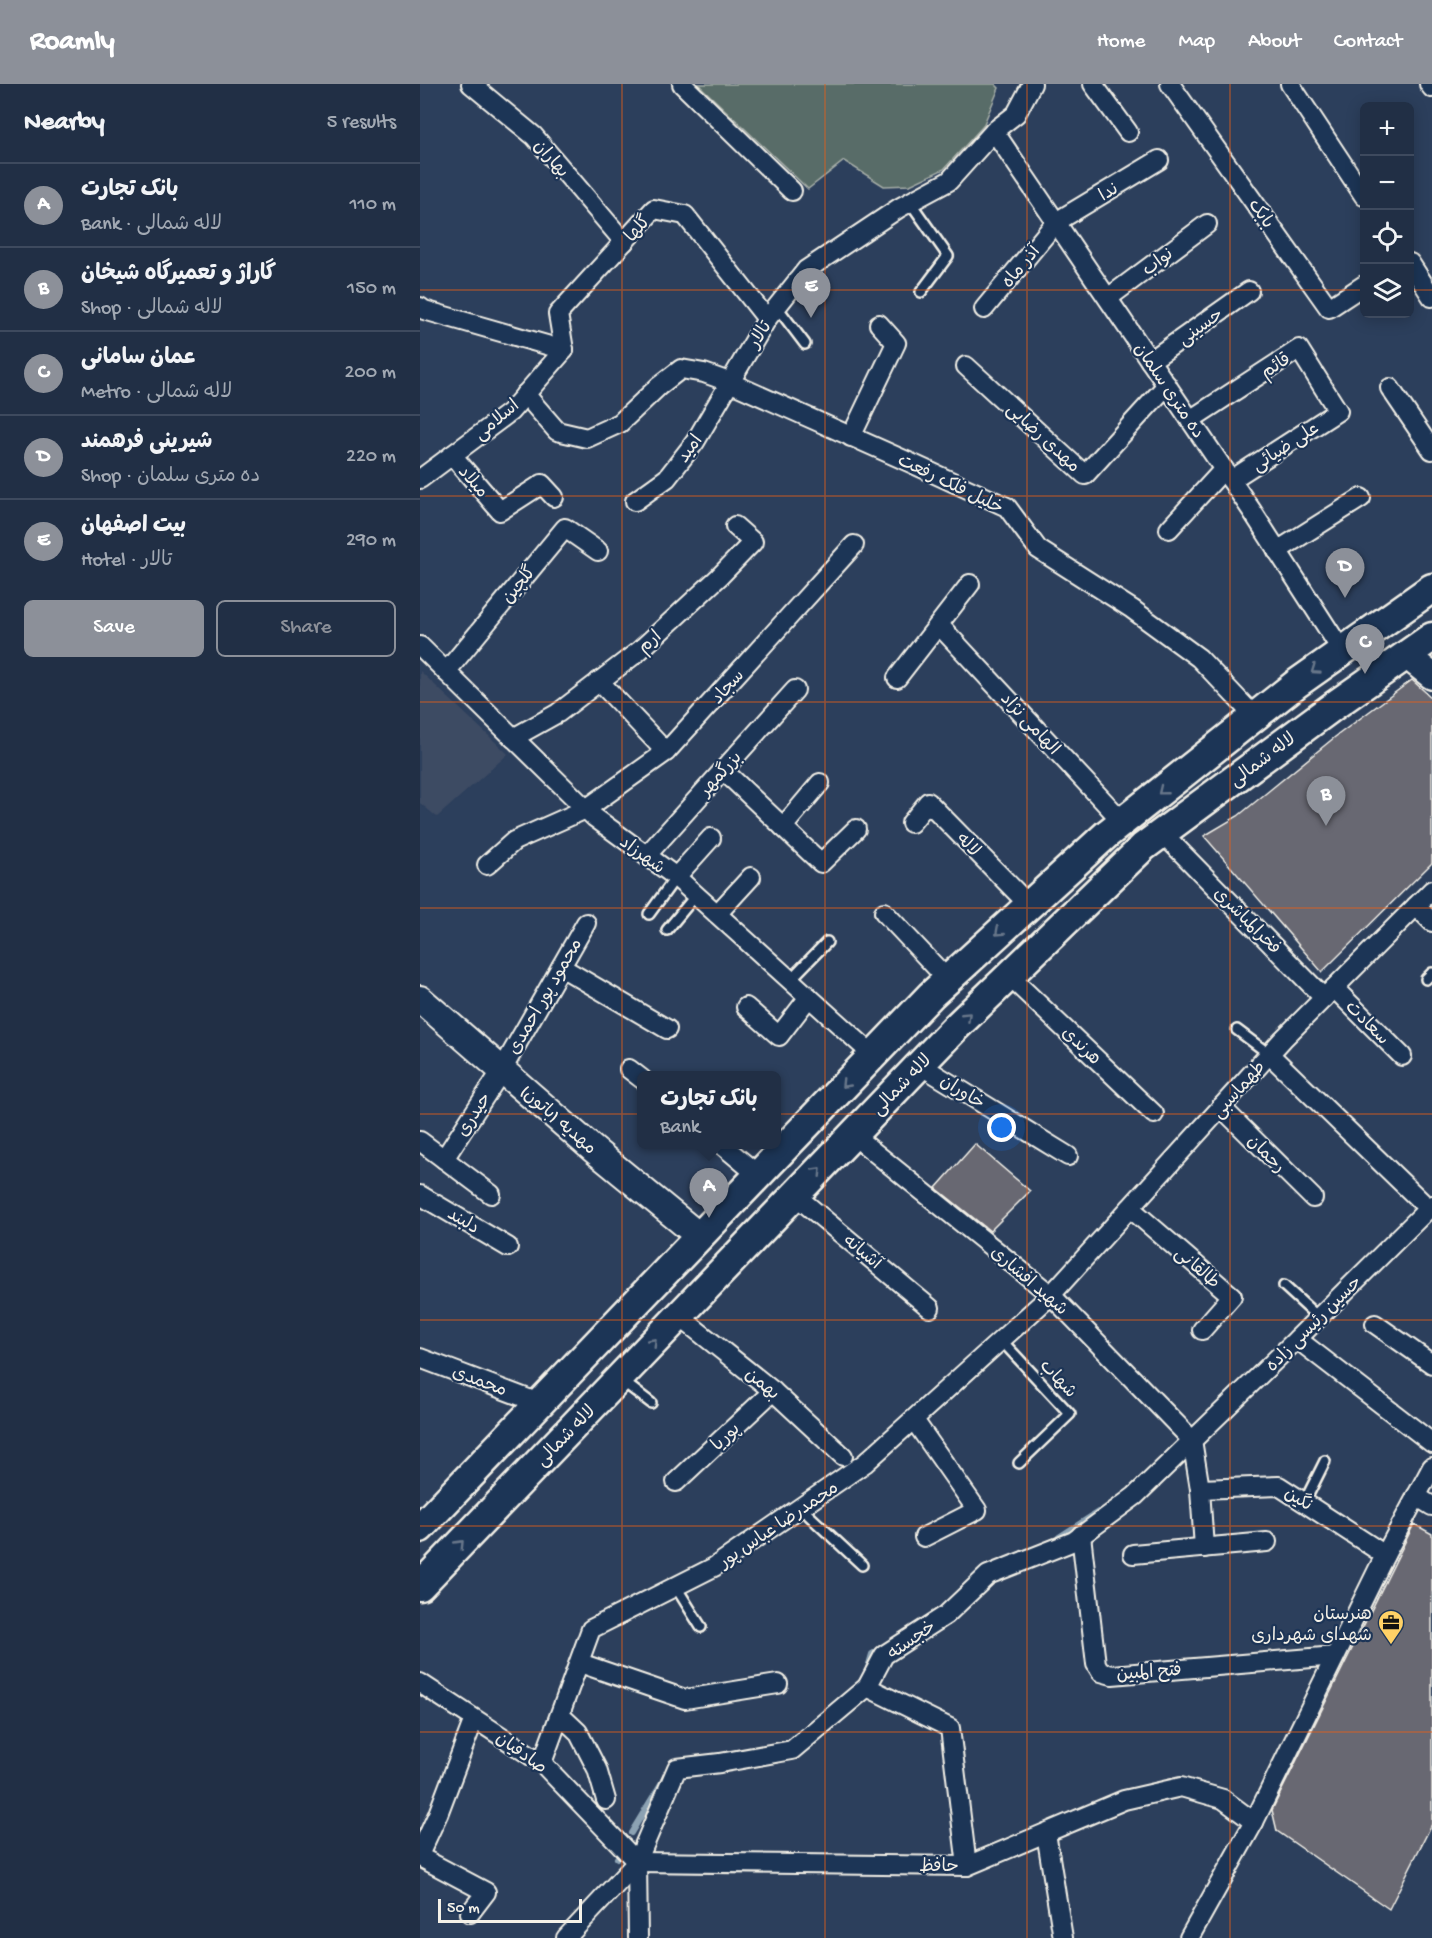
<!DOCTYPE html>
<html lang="en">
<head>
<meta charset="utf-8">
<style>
	:root { --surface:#212f45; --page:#29374c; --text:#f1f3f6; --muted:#a2a9b3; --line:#3e4a5e; --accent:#8c9099 }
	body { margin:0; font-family:"Gochi Hand","Playpen Sans Arabic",sans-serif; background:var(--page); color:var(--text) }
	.controls { position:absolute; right:18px; top:18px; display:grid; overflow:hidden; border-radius:9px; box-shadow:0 3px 15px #0003 }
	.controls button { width:54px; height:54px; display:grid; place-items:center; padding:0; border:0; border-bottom:2px solid var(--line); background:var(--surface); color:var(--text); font:30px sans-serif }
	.scale { position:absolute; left:18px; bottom:15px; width:144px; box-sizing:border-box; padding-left:6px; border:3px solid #f4f1e8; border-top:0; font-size:16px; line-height:21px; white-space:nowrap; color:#f4f1e8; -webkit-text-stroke:4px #1d3557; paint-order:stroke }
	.you { position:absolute; left:582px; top:1044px; width:21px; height:21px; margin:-15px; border:4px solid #fff; border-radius:50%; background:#1a73e8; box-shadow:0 0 0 9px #1a73e833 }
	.badge { display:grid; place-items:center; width:39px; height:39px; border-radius:50%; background:var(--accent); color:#fff; font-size:20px; font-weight:700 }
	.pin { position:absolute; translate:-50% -50px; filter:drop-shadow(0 2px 3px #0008) }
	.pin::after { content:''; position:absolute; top:32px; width:21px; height:18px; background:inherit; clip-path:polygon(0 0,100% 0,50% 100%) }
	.popup { position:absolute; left:217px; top:987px; width:144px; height:78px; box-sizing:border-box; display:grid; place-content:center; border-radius:9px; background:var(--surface); filter:drop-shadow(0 2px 4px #0005); font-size:20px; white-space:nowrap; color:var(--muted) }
	.popup b { font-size:22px; color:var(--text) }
	.popup::after { content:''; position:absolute; left:50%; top:100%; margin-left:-12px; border:12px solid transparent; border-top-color:var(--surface) }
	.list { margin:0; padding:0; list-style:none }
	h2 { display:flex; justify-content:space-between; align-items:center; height:78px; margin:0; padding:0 24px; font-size:26px }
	h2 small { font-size:20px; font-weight:400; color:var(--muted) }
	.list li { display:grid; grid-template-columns:39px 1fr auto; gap:18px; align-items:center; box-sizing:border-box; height:84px; padding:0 24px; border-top:2px solid var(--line) }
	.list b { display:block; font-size:22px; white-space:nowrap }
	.list p { margin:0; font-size:20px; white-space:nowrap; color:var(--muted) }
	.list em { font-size:20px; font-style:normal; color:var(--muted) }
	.actions { display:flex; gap:12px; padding:18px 24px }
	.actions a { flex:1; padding:14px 0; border:2px solid var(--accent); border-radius:9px; text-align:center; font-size:21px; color:var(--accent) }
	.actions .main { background:var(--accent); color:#fff }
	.icon { flex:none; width:33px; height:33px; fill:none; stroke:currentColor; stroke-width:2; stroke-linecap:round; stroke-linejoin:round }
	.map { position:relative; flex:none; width:1012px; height:1854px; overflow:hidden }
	header { display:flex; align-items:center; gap:36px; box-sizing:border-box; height:84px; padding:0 30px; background:var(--accent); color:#fff }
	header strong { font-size:28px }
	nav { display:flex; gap:33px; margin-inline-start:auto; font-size:21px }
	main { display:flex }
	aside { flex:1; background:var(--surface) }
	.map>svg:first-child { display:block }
</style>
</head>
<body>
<header>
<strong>Roamly</strong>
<nav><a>Home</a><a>Map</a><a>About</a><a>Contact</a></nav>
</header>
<main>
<aside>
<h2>Nearby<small>5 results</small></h2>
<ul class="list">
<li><span class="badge">A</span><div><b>بانک تجارت</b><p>Bank · لاله شمالی</p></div><em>110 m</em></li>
<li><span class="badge">B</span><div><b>گاراژ و تعمیرگاه شیخان</b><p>Shop · لاله شمالی</p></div><em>150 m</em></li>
<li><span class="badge">C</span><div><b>عمان سامانی</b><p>Metro · لاله شمالی</p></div><em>200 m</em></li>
<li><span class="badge">D</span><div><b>شیرینی فرهمند</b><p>Shop · ده متری سلمان</p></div><em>220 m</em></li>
<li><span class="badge">E</span><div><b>بيت اصفهان</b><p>Hotel · تالار</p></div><em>290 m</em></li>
</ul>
<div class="actions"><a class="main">Save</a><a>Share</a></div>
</aside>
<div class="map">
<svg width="1012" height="1854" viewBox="0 0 1012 1854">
	<rect width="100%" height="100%" fill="#2c3f5c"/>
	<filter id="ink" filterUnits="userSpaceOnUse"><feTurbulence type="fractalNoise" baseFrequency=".0167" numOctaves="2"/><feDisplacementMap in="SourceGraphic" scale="12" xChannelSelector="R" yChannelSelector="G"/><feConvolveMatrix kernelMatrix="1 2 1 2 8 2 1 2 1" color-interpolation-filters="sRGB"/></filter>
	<g filter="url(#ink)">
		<!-- built -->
		<polygon fill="#3e4b63" points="0,587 88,670 17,733 0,719"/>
		<!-- green -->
		<polygon fill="#596c67" stroke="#a6aea8" stroke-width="1.5" points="278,0 575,0 579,4 563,42 524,85 490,101 464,102 424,77 388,105"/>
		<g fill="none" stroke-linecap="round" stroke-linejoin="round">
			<!-- stream -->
			<g stroke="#8ca2b3" stroke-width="6">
				<polyline points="639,1453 678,1428"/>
				<polyline points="447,1587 452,1570 462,1564"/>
				<polyline points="211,1749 245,1693"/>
				<polyline points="197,1774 198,1773"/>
			</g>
		</g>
		<!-- building -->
		<g fill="#686772" stroke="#f4f1e8" stroke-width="1.5">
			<polygon points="992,596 1012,614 1012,779 902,888 784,752 818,732 915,653"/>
			<polygon points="555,1060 610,1107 570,1147 516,1104"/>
			<polygon points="994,1440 1012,1450 1012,1740 969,1825 857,1747 852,1726"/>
		</g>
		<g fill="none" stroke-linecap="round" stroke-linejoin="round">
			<defs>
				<g id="lane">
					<polyline points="490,118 528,172 501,208"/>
					<polyline points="357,223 385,260"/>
					<polyline points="229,830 256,793"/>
					<polyline points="247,846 276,811"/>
					<polyline points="1006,895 1012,889"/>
					<polyline points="370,896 407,858"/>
					<polyline points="817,946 849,970"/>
					<polyline points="864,1202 899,1234"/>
					<polyline points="581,1256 650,1330 599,1379"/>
					<polyline points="201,1296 231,1319"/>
					<polyline points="885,1417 905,1377"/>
					<polyline points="381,1424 442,1481"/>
					<polyline points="256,1503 281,1543"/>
				</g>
				<g id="street">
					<polyline points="51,0 114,52 204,158"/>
					<polyline points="262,0 372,107"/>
					<polyline points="673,0 708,48"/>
					<polyline points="750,0 909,224 944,201"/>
					<polyline points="870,0 944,112"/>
					<polyline points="1009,0 1012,4"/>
					<polyline points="574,47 832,427 922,567"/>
					<polyline points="990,179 1012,213"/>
					<polyline points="688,214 787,140"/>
					<polyline points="0,223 4,226 144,266"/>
					<polyline points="564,225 636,138 739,76"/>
					<polyline points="144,266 138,230 234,125 265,131 347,235"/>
					<polyline points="730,277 829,207"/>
					<polyline points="546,282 665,391 747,301"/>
					<polyline points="970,304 1012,366"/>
					<polyline points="105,310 137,347 167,354 200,339 239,302 261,285 284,289 309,298 491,379 587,423 618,465 712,525 779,574 835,633"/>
					<polyline points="770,336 879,265 918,327 811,396"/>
					<polyline points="431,353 476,259 459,240"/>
					<polyline points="32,371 80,427 122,400 134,413"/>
					<polyline points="0,395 90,328 144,266"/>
					<polyline points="215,417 247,394 275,358 347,235 386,186 479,124 529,97 574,47 596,30 612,0"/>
					<polyline points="749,445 804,385"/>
					<polyline points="857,467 941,414"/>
					<polyline points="519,541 703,738"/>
					<polyline points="0,562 174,733 256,793 453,971"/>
					<polyline points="26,588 145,444 178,467"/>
					<polyline points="477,594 550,500"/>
					<polyline points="179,597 246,668"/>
					<polyline points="93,654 138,629 219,567 299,493 333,458 315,442"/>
					<polyline points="303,686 401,779 436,745"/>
					<polyline points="491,739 508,718 609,821"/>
					<polyline points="363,743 400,699"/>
					<polyline points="752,759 904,914"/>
					<polyline points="226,772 375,606"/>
					<polyline points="67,781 94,757 166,725 246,668 434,461"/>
					<polyline points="256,793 291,754"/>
					<polyline points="996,822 1012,838"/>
					<polyline points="464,828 527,895"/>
					<polyline points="297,830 331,793"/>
					<polyline points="141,883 247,945"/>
					<polyline points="589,892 734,1030"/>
					<polyline points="914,904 982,972"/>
					<polyline points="326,923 359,952 389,913"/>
					<polyline points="849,970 1009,1125"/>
					<polyline points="500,981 648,1072"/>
					<polyline points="209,985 222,995"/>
					<polyline points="801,1023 893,1114"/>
					<polyline points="433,1051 631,1211 772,1356"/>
					<polyline points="0,1057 71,1110"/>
					<polyline points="301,1060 338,1091"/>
					<polyline points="24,1075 82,986 166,839"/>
					<polyline points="0,1111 88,1163"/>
					<polyline points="375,1111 510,1224"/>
					<polyline points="710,1124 812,1212 782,1246"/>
					<polyline points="259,1232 353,1307 423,1372"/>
					<polyline points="955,1240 1012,1280"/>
					<polyline points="877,1255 1012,1359"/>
					<polyline points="0,1274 119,1319"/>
					<polyline points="494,1336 557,1426 504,1453"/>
					<polyline points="772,1356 780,1405 784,1464"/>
					<polyline points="256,1398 353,1307"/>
					<polyline points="780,1405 859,1402 965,1471"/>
					<polyline points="996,1412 1012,1422"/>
					<polyline points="661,1451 676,1580 681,1588 692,1591 915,1572"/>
					<polyline points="713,1470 847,1458"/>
					<polyline points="160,1579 265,1615 358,1600"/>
					<polyline points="0,1599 122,1679 217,1778"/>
					<polyline points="447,1603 530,1644 547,1782"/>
					<polyline points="140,1631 158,1648 177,1685 186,1716"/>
					<polyline points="122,1679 171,1545 294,1483 445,1379 631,1211 863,955 1012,806"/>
					<polyline points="626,1749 643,1854"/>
					<polyline points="0,1769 18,1730 54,1635"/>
					<polyline points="0,1773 66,1808 50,1829"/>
					<polyline points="217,1778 547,1782 704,1716 761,1703 803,1715 834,1738"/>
					<polyline points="217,1778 218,1854"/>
					<polyline points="146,1854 217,1778 257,1684 300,1679 372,1666 447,1603 464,1571 526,1531 568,1491 654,1457 715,1412 877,1255 1012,1121"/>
					<polyline points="769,1854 834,1738 965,1471 1012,1383"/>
				</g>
				<g id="secondary">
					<polyline points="986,571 1012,592"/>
					<polyline points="0,915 174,1066 279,1152"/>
				</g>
				<g id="primary">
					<polyline points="0,1444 511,911 687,750 876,600 1012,504"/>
					<polyline points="0,1502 536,943 723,763 915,621 1012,553"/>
				</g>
			</defs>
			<!-- lane casing -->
			<use href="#lane" stroke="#f4f1e8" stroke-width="14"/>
			<!-- street casing -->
			<use href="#street" stroke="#f4f1e8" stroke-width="22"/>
			<!-- secondary casing -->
			<use href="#secondary" stroke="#f4f1e8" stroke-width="30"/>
			<!-- primary casing -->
			<use href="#primary" stroke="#f4f1e8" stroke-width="33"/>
			<!-- lane -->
			<use href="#lane" stroke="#1d3557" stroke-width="9"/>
			<!-- street -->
			<use href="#street" stroke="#1d3557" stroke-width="18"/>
			<!-- secondary -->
			<use href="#secondary" stroke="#1d3557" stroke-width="26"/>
			<!-- primary -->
			<use href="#primary" stroke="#1d3557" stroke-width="28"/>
		</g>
		<!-- one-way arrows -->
		<defs><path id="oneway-chevron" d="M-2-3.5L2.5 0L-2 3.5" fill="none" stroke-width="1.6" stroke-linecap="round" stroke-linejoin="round" transform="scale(1.5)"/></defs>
		<g stroke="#68778a">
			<use href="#oneway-chevron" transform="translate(895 586) rotate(145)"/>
			<use href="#oneway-chevron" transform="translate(742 707) rotate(141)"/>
			<use href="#oneway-chevron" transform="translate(579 848) rotate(138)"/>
			<use href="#oneway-chevron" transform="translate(547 932) rotate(-44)"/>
			<use href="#oneway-chevron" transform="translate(425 1000) rotate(134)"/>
			<use href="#oneway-chevron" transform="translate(398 1087) rotate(-46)"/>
			<use href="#oneway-chevron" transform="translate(233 1258) rotate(-46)"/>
			<use href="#oneway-chevron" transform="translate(40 1460) rotate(-46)"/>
		</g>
	</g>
	<!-- grid -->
	<path fill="none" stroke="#e96117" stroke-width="1.5" stroke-opacity="0.55" d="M202 0V1854M405 0V1854M607 0V1854M810 0V1854M0 206H944M990 206H1012M0 412H1012M0 618H1012M0 824H1012M0 1030H1012M0 1236H1012M0 1442H1012M0 1648H1012"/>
	<!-- icons -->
	<defs>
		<symbol id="office-pin" viewBox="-11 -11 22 30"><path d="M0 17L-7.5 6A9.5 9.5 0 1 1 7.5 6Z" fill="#ffd166" stroke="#1d3557"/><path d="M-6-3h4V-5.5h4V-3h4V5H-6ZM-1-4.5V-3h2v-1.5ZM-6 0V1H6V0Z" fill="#111"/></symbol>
	</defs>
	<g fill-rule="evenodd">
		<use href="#office-pin" x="956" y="1524" width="30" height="40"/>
	</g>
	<g text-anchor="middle" stroke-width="4.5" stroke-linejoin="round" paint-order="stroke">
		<!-- street labels -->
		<g font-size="18" fill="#f4f1e8" stroke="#1d3557">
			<text transform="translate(132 74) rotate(49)" y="6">بهاران</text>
			<text transform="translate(688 107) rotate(-31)" y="6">ندا</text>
			<text transform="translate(842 129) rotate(55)" y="6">بابک</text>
			<text transform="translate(217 144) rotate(-48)" y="6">گلها</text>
			<text transform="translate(737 177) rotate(-37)" y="6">نواب</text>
			<text transform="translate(600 182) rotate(-50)" y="6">آذر ماه</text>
			<text transform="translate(780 242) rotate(-36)" y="6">حسینی</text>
			<text transform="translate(339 250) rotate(-58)" y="6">تالار</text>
			<text transform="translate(855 281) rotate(-33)" y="6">قائم</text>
			<text transform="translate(750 306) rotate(56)" y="6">ده متری سلمان</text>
			<text transform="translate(76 335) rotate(-40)" y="6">اسلامی</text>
			<text transform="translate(624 353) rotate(43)" y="6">مهدی رضایی</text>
			<text transform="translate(865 362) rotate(-33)" y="6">علی ضیائی</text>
			<text transform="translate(269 364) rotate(-54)" y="6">امید</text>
			<text transform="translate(54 397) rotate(49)" y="6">میلاد</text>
			<text transform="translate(531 399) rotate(26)" y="6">خلیل فلک رفعت</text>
			<text transform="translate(98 500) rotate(-50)" y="6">گلچین</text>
			<text transform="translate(229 557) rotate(-41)" y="6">ارم</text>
			<text transform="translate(307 602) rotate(-48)" y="6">سجاد</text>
			<text transform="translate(611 639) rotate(47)" y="6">الهامی نژاد</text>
			<text transform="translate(842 675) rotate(-37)" y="6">لاله شمالی</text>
			<text transform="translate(300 689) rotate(-48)" y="6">بزرگمهر</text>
			<text transform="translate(549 760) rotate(46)" y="6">لاله</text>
			<text transform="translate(223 770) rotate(36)" y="6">شهرزاد</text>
			<text transform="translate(828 836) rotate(45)" y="6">فخرالمباشری</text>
			<text transform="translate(124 912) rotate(-60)" y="6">محمود پور احمدی</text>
			<text transform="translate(948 938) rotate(45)" y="6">سعادت</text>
			<text transform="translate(662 961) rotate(44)" y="6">هرندی</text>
			<text transform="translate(481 1000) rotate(-46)" y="6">لاله شمالی</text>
			<text transform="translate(818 1005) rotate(-48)" y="6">طهماسبی</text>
			<text transform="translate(543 1007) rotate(32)" y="6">خاوران</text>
			<text transform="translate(53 1030) rotate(-57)" y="6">حیدری</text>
			<text transform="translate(139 1035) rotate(41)" y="6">مهدیه (باتون)</text>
			<text transform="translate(847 1069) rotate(45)" y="6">رحمان</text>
			<text transform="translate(44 1136) rotate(31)" y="6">دلبند</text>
			<text transform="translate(443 1167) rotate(40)" y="6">آشیانه</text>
			<text transform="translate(778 1183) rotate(41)" y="6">طالقانی</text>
			<text transform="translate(610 1196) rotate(41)" y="6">شهید افشاری</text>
			<text transform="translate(893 1239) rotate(-45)" y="6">حسین رئیسی زاده</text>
			<text transform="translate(639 1294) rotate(47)" y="6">شهاب</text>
			<text transform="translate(60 1296) rotate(21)" y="6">محمدی</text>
			<text transform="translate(343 1299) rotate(40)" y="6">بهمن</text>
			<text transform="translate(145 1351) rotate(-46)" y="6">لاله شمالی</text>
			<text transform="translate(305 1352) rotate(-43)" y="6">پوریا</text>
			<text transform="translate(879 1414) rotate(32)" y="6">نگین</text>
			<text transform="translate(358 1440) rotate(-34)" y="6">محمدرضا عباس پور</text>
			<text transform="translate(491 1555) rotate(-35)" y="6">خجسته</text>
			<text transform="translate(729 1587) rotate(-4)" y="6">فتح المبین</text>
			<text transform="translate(102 1668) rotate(36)" y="6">صادقیان</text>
			<text x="519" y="1787">حافظ</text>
		</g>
		<!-- poi labels -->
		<g font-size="18" fill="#f4f1e8" stroke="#1d3557" text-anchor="end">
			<text x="952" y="1535">هنرستان<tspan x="952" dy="21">شهدای شهرداری</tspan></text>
		</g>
	</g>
</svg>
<div class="controls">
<button>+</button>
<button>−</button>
<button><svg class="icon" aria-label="locate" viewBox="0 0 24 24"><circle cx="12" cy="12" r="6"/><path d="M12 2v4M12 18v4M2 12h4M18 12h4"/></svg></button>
<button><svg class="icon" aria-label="layers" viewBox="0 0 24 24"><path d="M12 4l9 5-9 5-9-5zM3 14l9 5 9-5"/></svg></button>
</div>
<div class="scale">50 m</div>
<div class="you"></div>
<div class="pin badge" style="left:289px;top:1134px">A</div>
<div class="popup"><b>بانک تجارت</b>Bank</div>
<div class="pin badge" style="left:906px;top:742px">B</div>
<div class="pin badge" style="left:945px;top:590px">C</div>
<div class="pin badge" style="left:925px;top:514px">D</div>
<div class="pin badge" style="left:391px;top:234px">E</div>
</div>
</main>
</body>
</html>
